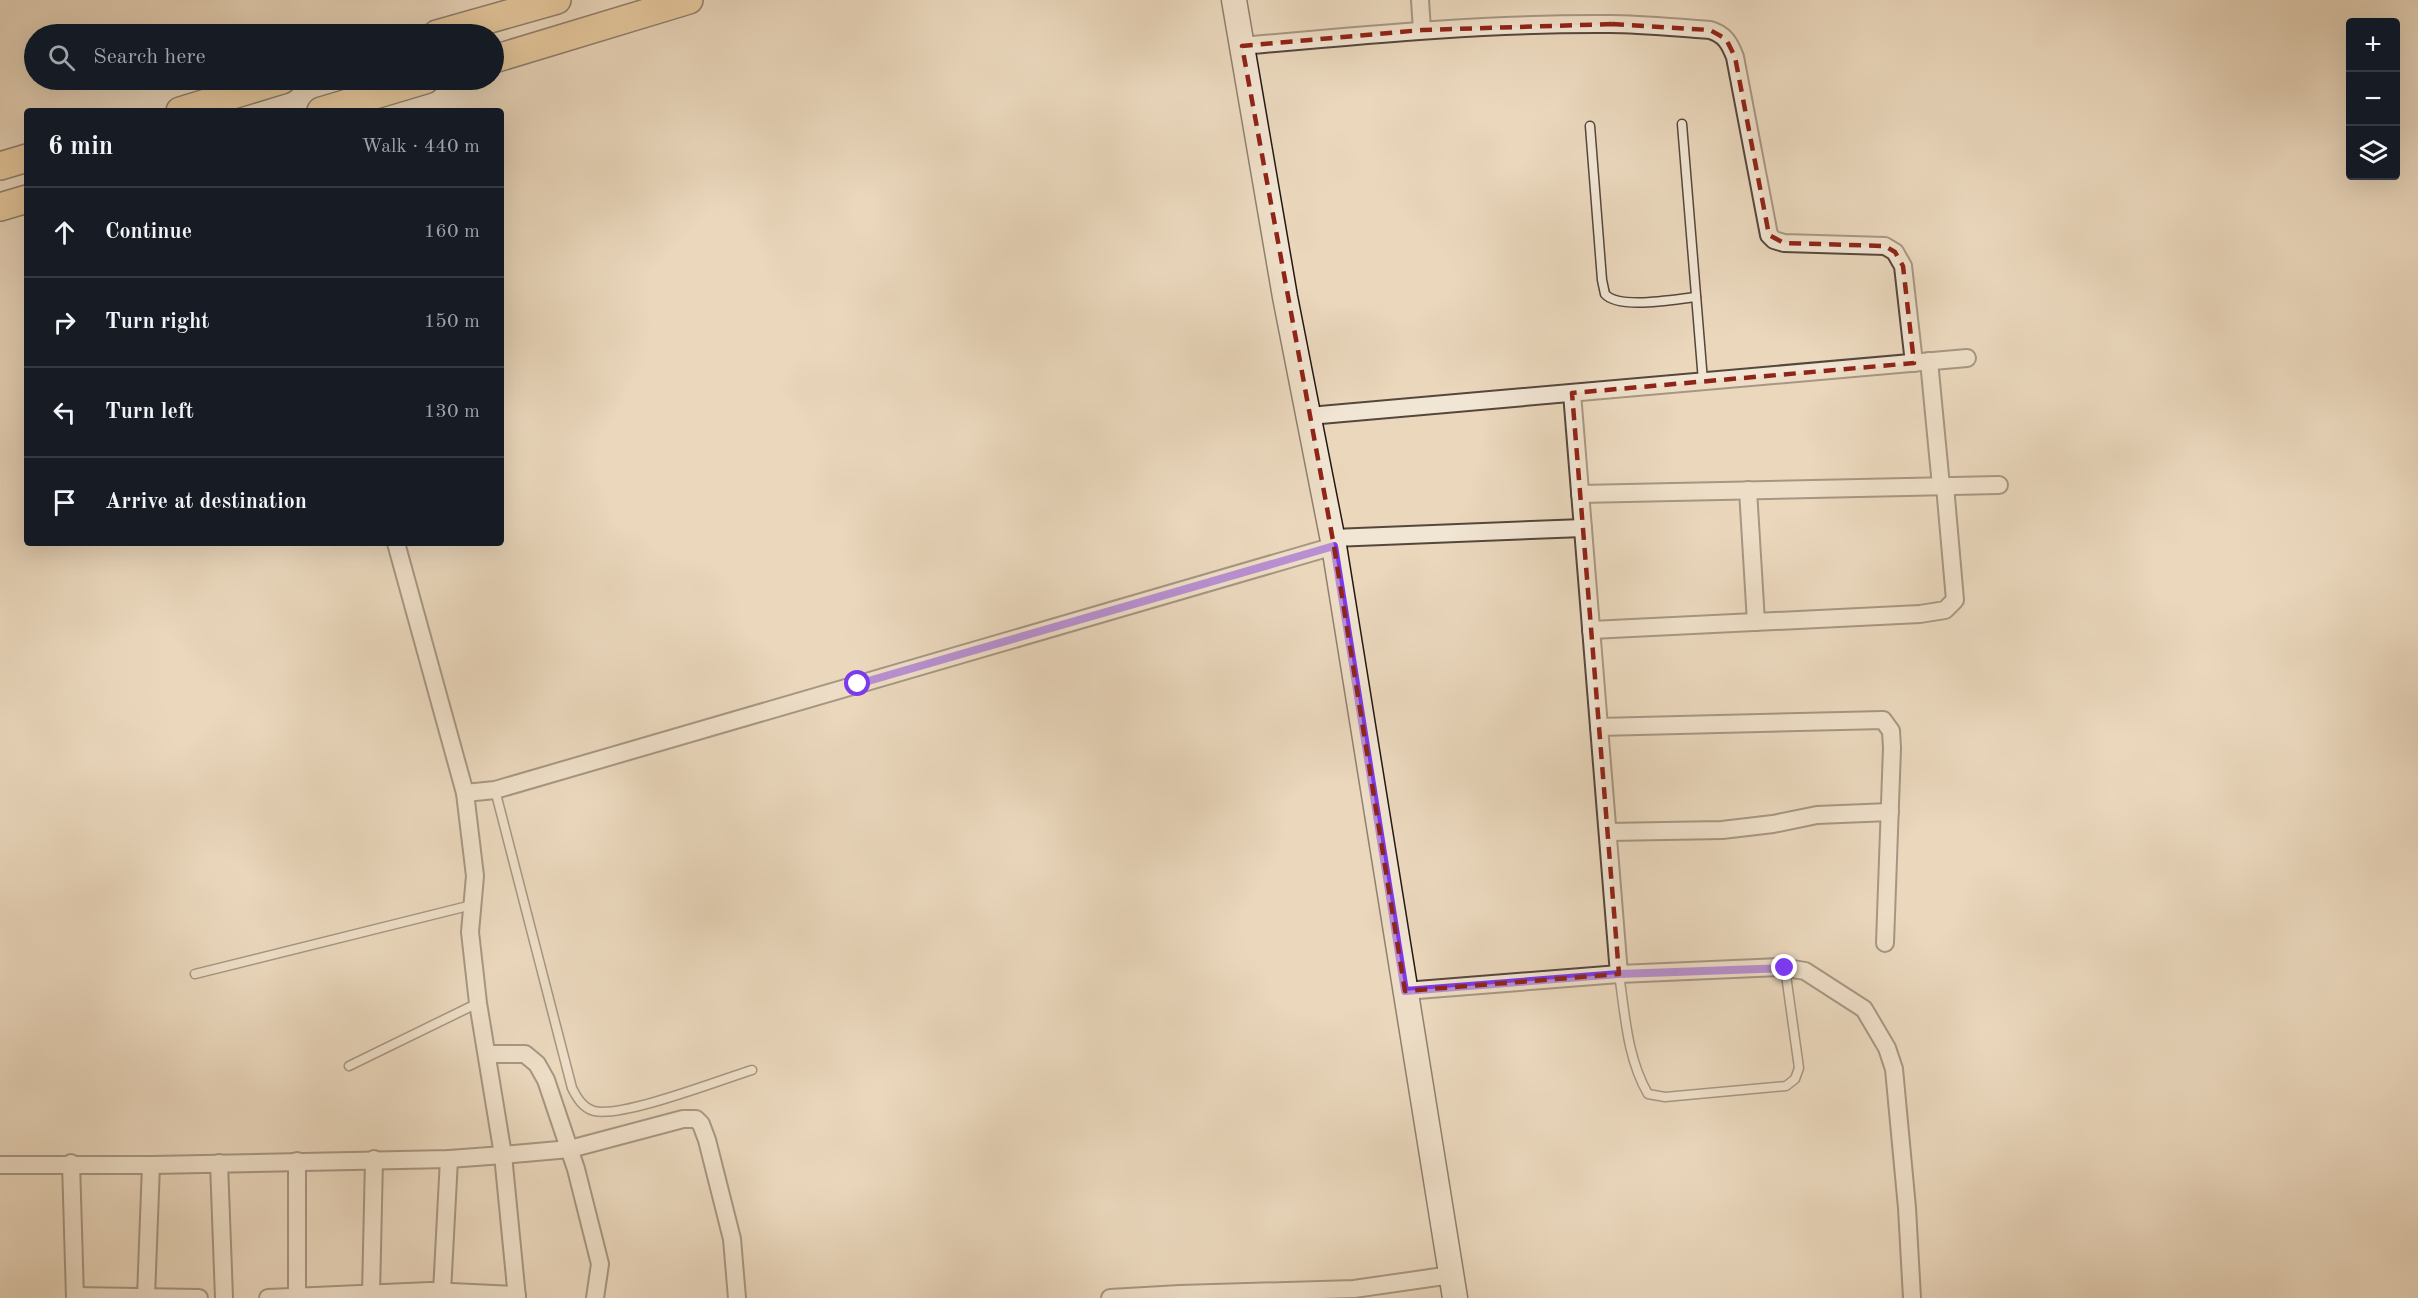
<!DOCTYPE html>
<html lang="en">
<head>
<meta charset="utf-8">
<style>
	:root { --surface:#171b24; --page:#242831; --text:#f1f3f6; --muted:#9ea1a6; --line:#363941 }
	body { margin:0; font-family:"Old Standard TT",serif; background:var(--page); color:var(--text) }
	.controls { position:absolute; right:18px; top:18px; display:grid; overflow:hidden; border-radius:6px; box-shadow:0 6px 24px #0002 }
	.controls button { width:54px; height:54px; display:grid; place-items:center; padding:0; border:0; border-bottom:2px solid var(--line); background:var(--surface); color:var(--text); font:30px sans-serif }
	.stop { position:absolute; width:18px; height:18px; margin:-14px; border:4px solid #7c3aed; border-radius:50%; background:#fff }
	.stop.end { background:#7c3aed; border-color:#fff; box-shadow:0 2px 6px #0008 }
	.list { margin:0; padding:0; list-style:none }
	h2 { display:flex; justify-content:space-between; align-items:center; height:78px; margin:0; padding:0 24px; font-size:26px }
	h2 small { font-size:20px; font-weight:400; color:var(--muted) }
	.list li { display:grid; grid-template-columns:39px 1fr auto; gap:18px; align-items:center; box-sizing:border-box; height:90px; padding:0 24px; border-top:2px solid var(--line) }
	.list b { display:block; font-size:22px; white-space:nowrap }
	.list em { font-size:20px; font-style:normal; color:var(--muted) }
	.icon { flex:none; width:33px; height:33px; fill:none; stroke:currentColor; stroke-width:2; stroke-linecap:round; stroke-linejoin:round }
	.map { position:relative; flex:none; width:2418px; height:1298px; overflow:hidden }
	.search { position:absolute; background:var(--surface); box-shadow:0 6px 24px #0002; left:24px; top:24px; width:480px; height:66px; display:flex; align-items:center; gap:15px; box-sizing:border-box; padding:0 21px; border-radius:33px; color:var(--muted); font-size:22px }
	.panel { position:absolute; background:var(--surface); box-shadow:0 6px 24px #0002; left:24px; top:108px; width:480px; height:438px; border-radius:6px }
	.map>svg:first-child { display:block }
</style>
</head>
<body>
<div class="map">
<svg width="2418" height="1298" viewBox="0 0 2418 1298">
	<rect width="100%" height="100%" fill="#ead7bc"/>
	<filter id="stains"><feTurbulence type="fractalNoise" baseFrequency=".00333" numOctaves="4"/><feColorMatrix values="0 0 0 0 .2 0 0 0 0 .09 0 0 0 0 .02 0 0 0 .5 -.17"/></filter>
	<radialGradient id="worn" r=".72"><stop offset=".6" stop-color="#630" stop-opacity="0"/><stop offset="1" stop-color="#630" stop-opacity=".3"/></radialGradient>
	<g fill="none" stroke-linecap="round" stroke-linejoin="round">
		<defs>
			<g id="lane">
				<polyline points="1682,124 1703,381"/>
				<path d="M1590 126 1602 280 1605 294C1619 310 1676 299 1696 297"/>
				<path d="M495 790 572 1088C577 1098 583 1108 594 1111 622 1118 720 1080 752 1070"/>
				<polyline points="195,974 472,905"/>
				<path d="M1619 974C1625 1014 1627 1058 1648 1094L1665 1097 1786 1086 1795 1079 1799 1068 1785 968"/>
				<polyline points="349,1066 478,1003"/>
			</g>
			<g id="street">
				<polyline points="1420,0 1422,30"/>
				<path d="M1242 46C1364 35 1487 23 1610 24 1644 24 1677 28 1710 30 1725 34 1730 44 1735 57L1769 235 1774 240 1784 243 1885 246 1895 252 1903 266 1914 363"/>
				<polyline points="1929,361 1941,486"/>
				<polyline points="1572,393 1619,974"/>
				<polyline points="1309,416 1967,358"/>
				<polyline points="1748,490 1756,622"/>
				<polyline points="1580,494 1999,485"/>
				<polyline points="1333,538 1583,528"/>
				<polyline points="396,543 465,793 495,790 1334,546"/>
				<polyline points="1591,630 1920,614 1945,610 1955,600 1945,486"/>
				<polyline points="1599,727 1883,720 1891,731 1892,748 1885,943"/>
				<polyline points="465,793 475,876 470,932 478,1003 503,1155 517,1298"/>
				<polyline points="1608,832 1722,830 1773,824 1817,815 1890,812"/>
				<polyline points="1405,991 1619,974 1781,967 1805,971 1864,1009 1887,1048 1894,1069 1907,1208 1912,1298"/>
				<polyline points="487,1054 525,1054 537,1064 546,1080 576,1169 600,1264 595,1298"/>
				<polyline points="297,1161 297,1298"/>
				<polyline points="71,1163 75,1298"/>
				<polyline points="219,1163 224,1298"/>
				<polyline points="0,1165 153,1165 449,1159 503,1155 570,1149 683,1119 696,1119 701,1124 707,1140 732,1239 737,1298"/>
				<polyline points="442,1292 449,1159"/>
				<polyline points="371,1295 374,1159"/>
				<polyline points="75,1296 199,1298"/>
				<polyline points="146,1297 151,1165"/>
				<polyline points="268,1298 430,1291 517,1295"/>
				<polyline points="1110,1298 1180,1294 1354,1289 1451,1275"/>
			</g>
			<polyline id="secondary" points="1234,0 1285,297 1334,546 1455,1298"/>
			<g id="primary">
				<polyline points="437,34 557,0"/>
				<polyline points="494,59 689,0"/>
				<polyline points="180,111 282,80"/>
				<polyline points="321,111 425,80"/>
				<polyline points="0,166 27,158"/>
				<polyline points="0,207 27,199"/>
			</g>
		</defs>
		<!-- lane casing -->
		<use href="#lane" stroke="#56473c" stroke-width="11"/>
		<!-- street casing -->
		<use href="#street" stroke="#56473c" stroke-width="20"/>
		<!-- secondary casing -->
		<use href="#secondary" stroke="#241712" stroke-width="27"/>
		<!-- primary casing -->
		<use href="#primary" stroke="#241712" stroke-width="30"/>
		<!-- lane -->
		<use href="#lane" stroke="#f1e5d3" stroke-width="8"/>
		<!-- street -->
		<use href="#street" stroke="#f1e5d3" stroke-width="16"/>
		<!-- secondary -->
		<use href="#secondary" stroke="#f1e5d3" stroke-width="24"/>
		<!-- primary -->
		<use href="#primary" stroke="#e5bc7e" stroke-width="27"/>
	</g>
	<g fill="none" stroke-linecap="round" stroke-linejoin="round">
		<!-- route -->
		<polyline stroke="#7c3aed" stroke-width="8" points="858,684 1334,546 1405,991 1619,974 1785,968"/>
	</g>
	<!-- marked area -->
	<path d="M0 0H2418V1298H0ZM1612 24 1710 30 1726 39 1735 57 1769 235 1784 243 1885 246 1895 252 1903 266 1914 363 1572 393 1619 974 1405 991 1334 546 1242 46 1422 30Z" fill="#ead7bc" fill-opacity=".55" fill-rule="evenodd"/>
	<path fill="none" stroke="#8f2418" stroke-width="4.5" stroke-dasharray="12 8" stroke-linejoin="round" d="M1612 24 1710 30 1726 39 1735 57 1769 235 1784 243 1885 246 1895 252 1903 266 1914 363 1572 393 1619 974 1405 991 1334 546 1242 46 1422 30Z"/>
	<rect width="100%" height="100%" filter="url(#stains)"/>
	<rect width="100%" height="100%" fill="url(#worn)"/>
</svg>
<div class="controls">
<button>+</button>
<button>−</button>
<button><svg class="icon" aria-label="layers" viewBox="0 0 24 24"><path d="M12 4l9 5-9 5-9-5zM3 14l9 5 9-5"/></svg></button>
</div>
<div class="stop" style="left:858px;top:684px"></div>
<div class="stop end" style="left:1785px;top:968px"></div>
<div class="search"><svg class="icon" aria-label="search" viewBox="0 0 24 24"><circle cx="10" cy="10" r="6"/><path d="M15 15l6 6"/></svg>Search here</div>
<section class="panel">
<h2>6 min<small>Walk · 440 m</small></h2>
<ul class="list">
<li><svg class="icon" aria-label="ahead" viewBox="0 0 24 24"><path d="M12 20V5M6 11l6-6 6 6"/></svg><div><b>Continue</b></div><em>160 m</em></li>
<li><svg class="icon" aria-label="right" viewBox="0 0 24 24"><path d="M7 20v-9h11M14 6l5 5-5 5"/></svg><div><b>Turn right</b></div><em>150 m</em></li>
<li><svg class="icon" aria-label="left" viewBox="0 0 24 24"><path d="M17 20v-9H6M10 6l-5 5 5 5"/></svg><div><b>Turn left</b></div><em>130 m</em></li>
<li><svg class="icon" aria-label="arrive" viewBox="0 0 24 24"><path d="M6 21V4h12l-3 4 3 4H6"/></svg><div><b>Arrive at destination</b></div></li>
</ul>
</section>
</div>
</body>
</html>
